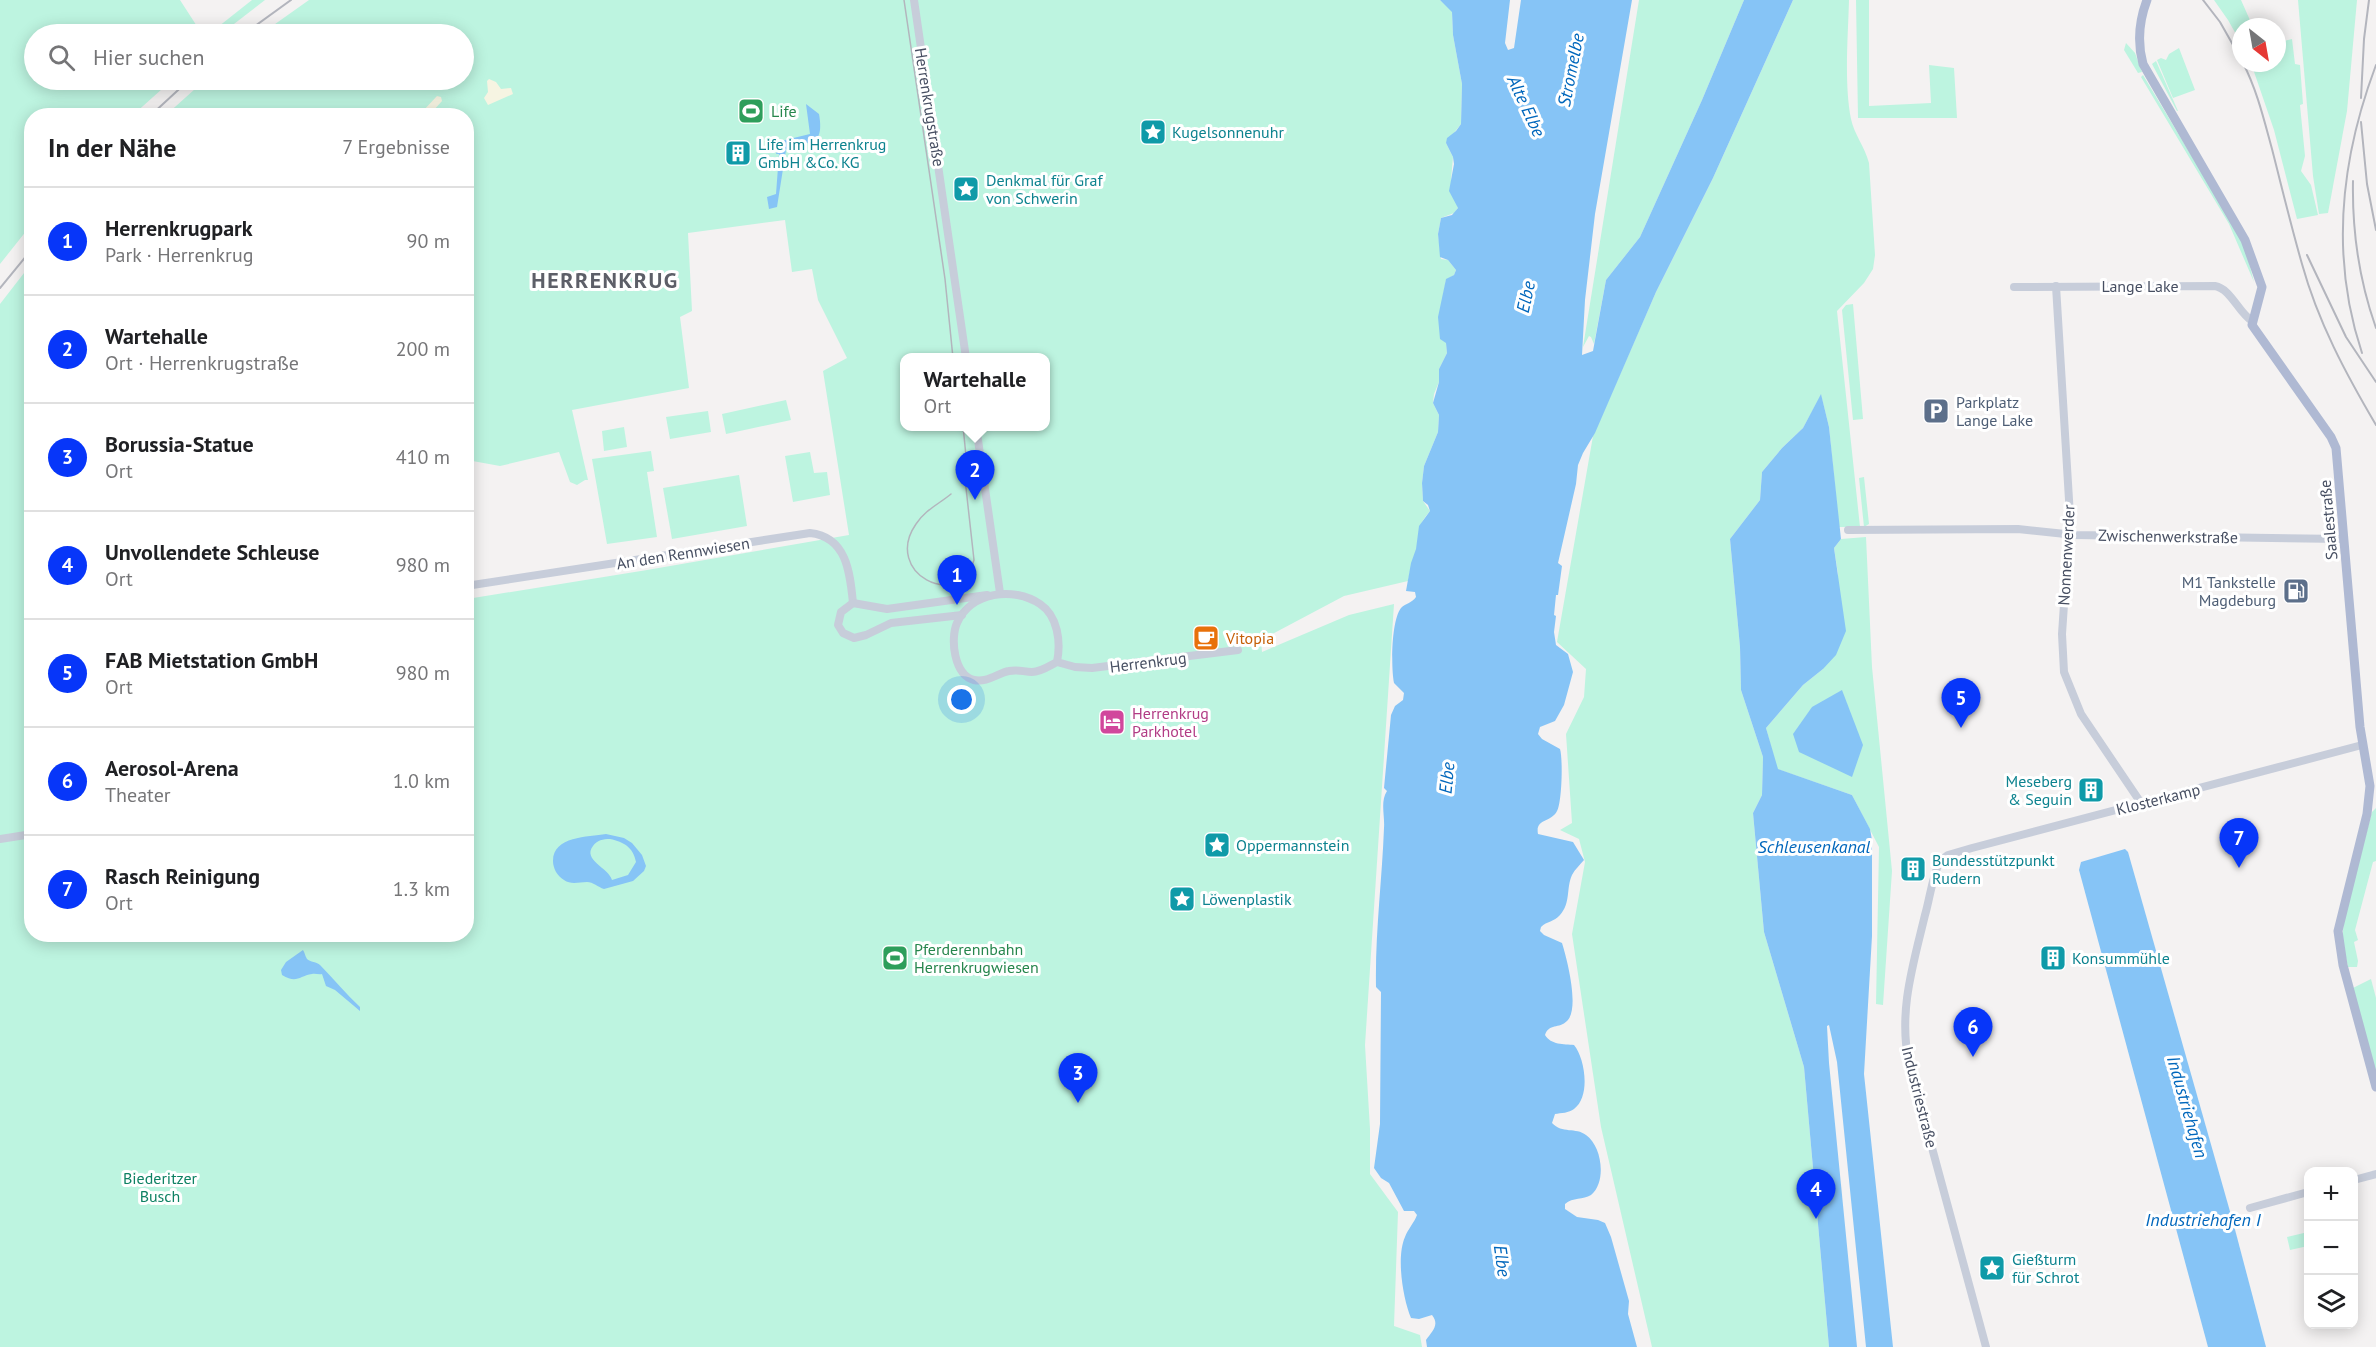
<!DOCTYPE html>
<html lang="de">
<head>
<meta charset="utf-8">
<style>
	:root { --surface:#fff; --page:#f6f6f6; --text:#202124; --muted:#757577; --line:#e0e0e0; --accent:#0736f9 }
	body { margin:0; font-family:"PT Sans",sans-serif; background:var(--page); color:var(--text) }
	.controls { position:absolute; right:18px; bottom:18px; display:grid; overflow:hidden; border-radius:12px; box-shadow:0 3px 15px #0003 }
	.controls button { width:54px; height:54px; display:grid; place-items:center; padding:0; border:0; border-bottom:2px solid var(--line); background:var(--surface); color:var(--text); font:30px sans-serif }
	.compass { position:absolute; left:2232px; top:18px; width:54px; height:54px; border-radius:50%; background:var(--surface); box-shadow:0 3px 15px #0003; rotate:149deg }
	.you { position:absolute; left:962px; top:700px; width:21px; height:21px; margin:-15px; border:4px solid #fff; border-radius:50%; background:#1a73e8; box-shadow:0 0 0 9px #1a73e833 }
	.badge { display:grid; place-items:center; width:39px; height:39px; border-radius:50%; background:var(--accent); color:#fff; font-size:20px; font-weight:700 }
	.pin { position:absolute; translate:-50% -50px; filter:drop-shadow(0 2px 3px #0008) }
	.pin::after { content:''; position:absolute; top:32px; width:21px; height:18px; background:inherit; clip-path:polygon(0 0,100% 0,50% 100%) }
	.popup { position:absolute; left:900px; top:353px; width:150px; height:78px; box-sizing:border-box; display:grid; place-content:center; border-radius:12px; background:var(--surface); filter:drop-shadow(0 2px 4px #0005); font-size:20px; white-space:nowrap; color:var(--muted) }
	.popup b { font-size:22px; color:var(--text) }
	.popup::after { content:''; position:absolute; left:50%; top:100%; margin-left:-12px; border:12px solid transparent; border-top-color:var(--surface) }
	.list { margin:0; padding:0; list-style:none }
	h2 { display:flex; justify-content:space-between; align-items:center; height:78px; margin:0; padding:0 24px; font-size:26px }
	h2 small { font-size:20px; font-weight:400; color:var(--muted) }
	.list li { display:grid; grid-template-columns:39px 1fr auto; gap:18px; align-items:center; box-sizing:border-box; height:108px; padding:0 24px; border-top:2px solid var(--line) }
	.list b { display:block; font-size:22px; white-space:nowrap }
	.list p { margin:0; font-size:20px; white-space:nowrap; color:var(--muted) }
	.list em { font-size:20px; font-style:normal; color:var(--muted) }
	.icon { flex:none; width:33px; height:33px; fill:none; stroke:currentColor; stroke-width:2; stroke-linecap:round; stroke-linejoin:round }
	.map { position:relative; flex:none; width:2376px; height:1347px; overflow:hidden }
	.search { position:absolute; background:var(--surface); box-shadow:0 3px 15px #0003; left:24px; top:24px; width:450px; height:66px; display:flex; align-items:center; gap:15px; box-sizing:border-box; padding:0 21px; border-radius:33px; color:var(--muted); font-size:22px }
	.panel { position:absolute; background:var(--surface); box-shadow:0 3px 15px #0003; left:24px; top:108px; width:450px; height:834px; border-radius:24px }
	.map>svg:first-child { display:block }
</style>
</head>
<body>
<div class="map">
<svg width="2376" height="1347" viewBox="0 0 2376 1347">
	<rect width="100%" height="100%" fill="#f4f2f2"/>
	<!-- green -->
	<g fill="#bdf4e0" fill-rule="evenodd">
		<polygon points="0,0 180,0 202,34 34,34 34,80 172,80 133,115 32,116 31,225 0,264"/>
		<polygon points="252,0 265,0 221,34 209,34"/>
		<path d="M309 0H1440L1452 11 1453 35 1462 84 1461 124 1446 143 1453 157 1451 180 1458 208 1454 213 1441 218 1438 234 1441 259 1448 260 1456 270 1454 275 1446 280 1443 296 1447 353 1439 369V382L1434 394 1433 403 1439 415 1438 432 1424 466 1422 483 1423 501 1430 511C1417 526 1420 530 1417 547 1414 559 1410 569 1408 581L1344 596 1261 640 1262 652 1349 615 1394 604 1365 1045 1370 1129V1174L1398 1212 1394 1326 1420 1335 1422 1347H0V304L31 264 32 934H466L467 599 647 570 849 535 823 371 847 358 818 300 812 269 792 272 785 220 688 233 692 311 680 317 689 388 572 410 588 480H585L577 485 570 482 559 452 500 466 467 460 466 116 166 115 205 80H464V34H261ZM904 358H1046V426H904Z"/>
		<polygon points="1639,0 1744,0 1702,100 1640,237 1606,280 1594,344 1591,337 1589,336 1583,347"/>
		<path d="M1793 0H1849C1848 37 1844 83 1851 119 1854 134 1865 147 1869 163L1875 255 1873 269 1864 283 1837 311 1860 527H1839L1829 427 1821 395 1803 428 1782 448 1762 472 1760 500 1730 539 1740 647 1741 690 1763 757 1762 795 1753 813 1764 932 1804 1067 1829 1347H1652L1601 1127 1572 934 1585 862 1579 839 1560 830 1572 823 1566 734 1584 697 1586 669 1557 642 1593 436 1656 292 1713 178Z"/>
		<polygon points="1856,0 1869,0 1869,106 1931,103 1929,65 1954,68 1957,118 1858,118"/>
		<polygon points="2214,0 2241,0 2253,27 2241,27 2241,43 2228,20"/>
		<polygon points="2298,0 2357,0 2347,111 2328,213 2319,214 2313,176"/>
		<polygon points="2292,39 2295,64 2300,65 2303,104 2300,105 2305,156 2301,171 2311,185 2318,215 2297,219 2274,130 2251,63 2277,63 2277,43"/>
		<polygon points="2126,43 2135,53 2142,72 2138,73 2124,50"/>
		<polygon points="2179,48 2195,90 2173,98 2157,60 2161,58 2166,60 2169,54"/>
		<polygon points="2156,61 2178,111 2177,111 2152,64"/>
		<polygon points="2143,75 2239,235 2247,255 2254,282 2229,224 2141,77"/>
		<polygon points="1853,304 1863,419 1853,420 1842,310 1846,305"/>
		<polygon points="786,400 791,420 726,434 722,414"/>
		<polygon points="708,411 711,432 670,439 666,417"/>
		<polygon points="624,427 627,447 604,451 602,431"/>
		<polygon points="651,451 654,471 647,472 657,537 607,544 592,459"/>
		<polygon points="810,452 814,473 827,472 830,495 793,502 785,456"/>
		<polygon points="739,475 747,526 672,539 663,488"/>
		<polygon points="1864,477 1869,524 1864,527 1859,478"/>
		<polygon points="1866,537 1872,667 1892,871 1883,1005 1876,1004 1879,847 1852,795 1777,769 1766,728 1803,685 1823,669 1838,574 1834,548 1841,539"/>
		<polygon points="2376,808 2376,861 2373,862 2355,930 2358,940 2354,942 2358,961 2357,967 2348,967 2342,939 2345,913 2372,812"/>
		<polygon points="2371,979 2376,998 2376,1073 2353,988"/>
		<polygon points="2308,1232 2308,1246 2290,1250 2287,1237"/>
	</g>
	<!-- sand -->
	<g fill="#f6f4e2">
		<polygon points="489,79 496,82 501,89 511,88 513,94 488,105 484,98 488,92 487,81"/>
		<polygon points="437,96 441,97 442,101 433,111 433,115 422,115 423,111"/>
	</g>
	<!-- water -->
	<g fill="#86c4f6" fill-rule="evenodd">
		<path d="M1440 0H1510L1505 43 1508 50 1514 48 1521 0H1632L1595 214 1585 300 1582 355 1593 351 1606 280 1640 237 1702 100 1744 0H1793L1713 178 1656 292 1595 433 1583 453 1578 465 1576 484 1558 563 1562 566 1558 595H1556L1554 615 1556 616 1554 632 1556 645 1568 654 1573 672 1564 705 1555 721 1540 727 1538 734 1542 739 1560 749C1563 759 1562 802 1557 811 1551 823 1535 818 1538 834L1573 842 1584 860C1580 865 1575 869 1572 875 1566 888 1571 903 1560 915 1554 922 1547 921 1541 927L1540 931 1544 935 1562 943C1567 959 1580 1009 1567 1021 1559 1029 1549 1023 1545 1035 1551 1045 1564 1044 1574 1045 1585 1058 1591 1097 1574 1109 1569 1113 1561 1113 1555 1114L1552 1123C1562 1134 1576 1127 1586 1135 1602 1146 1607 1182 1591 1195 1583 1200 1573 1197 1565 1204V1209L1577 1217 1598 1220 1605 1223 1611 1237 1629 1301 1628 1314 1637 1347H1427L1426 1340C1432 1331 1440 1325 1432 1315L1419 1319 1411 1318C1403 1299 1396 1257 1405 1237 1408 1229 1414 1223 1417 1215L1414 1211H1404L1389 1183 1381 1178 1374 1168 1380 1124 1381 992 1376 987C1375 933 1382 881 1384 828 1385 815 1380 802 1387 791L1384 788 1391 715 1395 706 1403 700 1404 693 1394 683C1391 668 1391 621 1401 608 1406 603 1412 603 1416 597L1415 592 1406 591 1411 563 1416 549 1419 526 1430 511 1428 505 1423 501 1422 483 1424 466 1438 432 1439 415 1433 403 1439 382V369L1447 353 1446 343 1440 339 1438 317 1446 279 1454 275 1456 270 1448 260 1440 257 1438 234 1441 218 1452 215 1458 208 1449 191 1454 164 1453 157 1446 143 1447 138 1456 131 1461 124 1462 84 1453 35 1452 12Z"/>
		<path d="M806 104 819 114C826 154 801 137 786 150L777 207 769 209 767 197 776 194 779 154H776L781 141 810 134Z"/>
		<polygon points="1821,394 1829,427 1841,539 1834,548 1846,631 1836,655 1823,669 1803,685 1766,728 1778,769 1852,795 1870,829 1872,840 1872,936 1864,1074 1893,1347 1866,1347 1837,1062 1829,1025 1827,1026 1829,1063 1857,1347 1829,1347 1804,1067 1764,932 1753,813 1762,795 1763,757 1741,690 1740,647 1730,539 1760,500 1762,472 1782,448 1803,428"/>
		<polygon points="1842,690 1863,745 1852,777 1799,752 1793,734 1812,707"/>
		<path d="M606 834 624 838 632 843 642 855 646 866 644 871 633 881 604 889C598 887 593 882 587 882 579 882 571 885 564 880 557 876 553 868 553 861 553 836 588 837 606 834ZM610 839C624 842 633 847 636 862L628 875 612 880C609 868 582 860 593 846 597 840 603 839 610 839Z"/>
		<polygon points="2125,849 2128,852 2233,1222 2266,1347 2208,1347 2079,870 2081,862"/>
		<path d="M303 950C305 953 305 956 307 959 310 962 317 962 320 965 334 979 346 994 360 1007V1011L335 990 326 986 322 974C319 975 315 973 312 974 299 976 297 984 282 975L281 970 286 962Z"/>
	</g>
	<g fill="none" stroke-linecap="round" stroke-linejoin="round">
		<!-- minor -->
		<g stroke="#c7cdda" stroke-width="8">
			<polyline points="914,0 966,358"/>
			<polyline points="2056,286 2070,516 2062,634 2064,672 2081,714 2141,803"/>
			<path d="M2014 287 2215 286C2231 289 2238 312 2252 321"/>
			<polyline points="976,426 1000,593"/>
			<polyline points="1848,530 2018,529 2075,535 2344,539"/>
			<path d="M466 586 810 533C847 537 850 573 853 603"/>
			<polyline points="962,615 891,623 866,635 854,638 843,633 838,625 841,612 853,603 887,609 987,595"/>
			<path d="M1057 662C1061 642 1058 616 1040 604 1013 586 971 592 957 623 950 639 954 675 974 680 987 683 998 673 1009 671 1018 669 1024 672 1032 672 1041 672 1049 666 1057 662L1075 667 1092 668 1238 650"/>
			<polyline points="0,839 32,834"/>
			<polyline points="2354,1180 2376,1174"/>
			<polyline points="2250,1208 2308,1192"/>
			<path d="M1986 1347 1909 1063C1898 1012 1913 965 1925 915 1930 898 1932 877 1940 861L1948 855 1972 848 2362 745"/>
		</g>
		<!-- major -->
		<path stroke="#afb9d3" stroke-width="9" d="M2147 0C2139 21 2137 42 2143 64L2245 240 2262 287 2252 325 2331 437 2336 448 2360 727 2370 786 2367 814 2338 931 2343 965 2376 1087"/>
		<!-- tram -->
		<g stroke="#b3b5bd" stroke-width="1.5">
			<polyline points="904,0 945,279 953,358"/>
			<path d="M951 494C939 504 925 510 916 524 882 573 959 612 974 560L965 479 966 456 963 426"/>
		</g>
		<!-- rail -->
		<g stroke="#b3b5bd" stroke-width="2">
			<polyline points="2203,0 2220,22 2241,59"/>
			<polyline points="244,34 291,0"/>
			<path d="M2243 63C2257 90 2264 120 2272 149 2282 188 2291 226 2302 264 2318 322 2346 374 2376 425"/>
			<polyline points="2361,98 2364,39 2369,0"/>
			<polyline points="150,116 189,80"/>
			<polyline points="2361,122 2367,184 2376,230"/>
			<path d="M2353 181C2352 232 2359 280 2376 328"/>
			<polyline points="2307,255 2346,337 2376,382"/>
			<polyline points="0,288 32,249"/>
			<path d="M2362 353C2330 257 2341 158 2376 65"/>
		</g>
	</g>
	<!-- icons -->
	<defs>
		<symbol id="stadium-square" viewBox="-11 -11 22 22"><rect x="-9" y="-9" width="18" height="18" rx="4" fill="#2e9e5b" stroke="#fff"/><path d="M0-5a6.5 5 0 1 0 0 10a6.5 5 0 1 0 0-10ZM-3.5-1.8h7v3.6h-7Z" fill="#fff"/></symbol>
		<symbol id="sight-square" viewBox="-11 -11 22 22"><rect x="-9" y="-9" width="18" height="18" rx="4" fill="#0f9aa8" stroke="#fff"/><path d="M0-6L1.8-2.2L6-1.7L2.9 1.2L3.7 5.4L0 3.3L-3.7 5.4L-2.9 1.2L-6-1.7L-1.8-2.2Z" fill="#fff"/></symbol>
		<symbol id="building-square" viewBox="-11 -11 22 22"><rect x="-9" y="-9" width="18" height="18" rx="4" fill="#0f9aa8" stroke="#fff"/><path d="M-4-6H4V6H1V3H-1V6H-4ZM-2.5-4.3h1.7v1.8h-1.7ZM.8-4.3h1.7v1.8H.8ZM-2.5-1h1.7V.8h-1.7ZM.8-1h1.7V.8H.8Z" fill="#fff"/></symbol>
		<symbol id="parking-square" viewBox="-11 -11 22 22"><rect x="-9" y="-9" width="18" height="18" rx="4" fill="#5c6f8a" stroke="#fff"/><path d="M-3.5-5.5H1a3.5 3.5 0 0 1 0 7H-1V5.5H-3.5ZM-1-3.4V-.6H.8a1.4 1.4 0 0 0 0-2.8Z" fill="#fff"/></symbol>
		<symbol id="fuel-square" viewBox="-11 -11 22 22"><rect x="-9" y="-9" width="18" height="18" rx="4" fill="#5c6f8a" stroke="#fff"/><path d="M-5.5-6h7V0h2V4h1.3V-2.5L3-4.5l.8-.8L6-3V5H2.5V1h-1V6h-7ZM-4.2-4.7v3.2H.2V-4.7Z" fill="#fff"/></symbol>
		<symbol id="cafe-square" viewBox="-11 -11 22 22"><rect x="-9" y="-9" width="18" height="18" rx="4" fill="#e8710a" stroke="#fff"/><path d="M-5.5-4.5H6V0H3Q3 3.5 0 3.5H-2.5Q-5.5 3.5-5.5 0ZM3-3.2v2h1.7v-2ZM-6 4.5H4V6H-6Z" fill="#fff"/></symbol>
		<symbol id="hotel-square" viewBox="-11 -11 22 22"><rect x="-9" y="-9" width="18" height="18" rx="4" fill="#d1479c" stroke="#fff"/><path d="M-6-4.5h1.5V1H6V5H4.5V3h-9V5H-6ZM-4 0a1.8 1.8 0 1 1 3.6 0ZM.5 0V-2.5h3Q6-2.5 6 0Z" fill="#fff"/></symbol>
	</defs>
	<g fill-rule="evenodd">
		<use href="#stadium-square" x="736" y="96" width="30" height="30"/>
		<use href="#sight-square" x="1138" y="117" width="30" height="30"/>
		<use href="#building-square" x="723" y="138" width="30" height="30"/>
		<use href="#sight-square" x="951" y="174" width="30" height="30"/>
		<use href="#parking-square" x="1921" y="396" width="30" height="30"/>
		<use href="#fuel-square" x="2281" y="576" width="30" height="30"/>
		<use href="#cafe-square" x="1191" y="623" width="30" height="30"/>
		<use href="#hotel-square" x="1097" y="707" width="30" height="30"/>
		<use href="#building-square" x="2076" y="775" width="30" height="30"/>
		<use href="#sight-square" x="1202" y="830" width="30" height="30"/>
		<use href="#building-square" x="1898" y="854" width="30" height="30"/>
		<use href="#sight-square" x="1167" y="884" width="30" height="30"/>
		<use href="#stadium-square" x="880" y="943" width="30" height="30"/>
		<use href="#building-square" x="2038" y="943" width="30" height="30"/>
		<use href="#sight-square" x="1977" y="1253" width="30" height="30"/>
	</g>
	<g text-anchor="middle" stroke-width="6" stroke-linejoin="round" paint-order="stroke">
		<!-- street labels -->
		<g font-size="16" fill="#474f62" stroke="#fff">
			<text transform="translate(930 107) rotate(81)" y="6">Herrenkrugstraße</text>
			<text x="2140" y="292">Lange Lake</text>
			<text transform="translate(2328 520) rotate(-95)" y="6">Saalestraße</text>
			<text transform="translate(2168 536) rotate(1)" y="6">Zwischenwerkstraße</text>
			<text transform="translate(683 553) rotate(-9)" y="6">An den Rennwiesen</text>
			<text transform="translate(2066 555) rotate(-87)" y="6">Nonnenwerder</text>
			<text transform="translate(1148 662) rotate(-7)" y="6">Herrenkrug</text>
			<text transform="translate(2158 799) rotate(-14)" y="6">Klosterkamp</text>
			<text transform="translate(1920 1097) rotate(76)" y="6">Industriestraße</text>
		</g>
		<!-- leisure labels -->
		<g font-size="16" fill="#27864d" stroke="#fff" text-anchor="start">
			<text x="771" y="117">Life</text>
			<text x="914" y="955">Pferderennbahn<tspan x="914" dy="18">Herrenkrugwiesen</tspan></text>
		</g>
		<!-- culture labels -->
		<g font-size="16" fill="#0d838f" stroke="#fff" text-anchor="start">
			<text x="1172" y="138">Kugelsonnenuhr</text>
			<text x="758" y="150">Life im Herrenkrug<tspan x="758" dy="18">GmbH &amp;Co. KG</tspan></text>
			<text x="986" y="186">Denkmal für Graf<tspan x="986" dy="18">von Schwerin</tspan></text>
			<text x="2072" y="787" text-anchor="end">Meseberg<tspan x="2072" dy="18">&amp; Seguin</tspan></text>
			<text x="1236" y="851">Oppermannstein</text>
			<text x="1932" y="866">Bundesstützpunkt<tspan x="1932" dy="18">Rudern</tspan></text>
			<text x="1202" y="905">Löwenplastik</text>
			<text x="2072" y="964">Konsummühle</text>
			<text x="2012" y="1265">Gießturm<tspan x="2012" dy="18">für Schrot</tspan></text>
		</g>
		<!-- service labels -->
		<g font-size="16" fill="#4e5e75" stroke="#fff" text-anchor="start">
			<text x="1956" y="408">Parkplatz<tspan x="1956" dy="18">Lange Lake</tspan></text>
			<text x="2276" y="588" text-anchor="end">M1 Tankstelle<tspan x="2276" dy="18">Magdeburg</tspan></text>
		</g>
		<!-- food labels -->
		<g font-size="16" fill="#c56008" stroke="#fff" text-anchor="start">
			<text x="1226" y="644">Vitopia</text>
		</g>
		<!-- hotel labels -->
		<g font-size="16" fill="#b23c85" stroke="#fff" text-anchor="start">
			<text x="1132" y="719">Herrenkrug<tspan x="1132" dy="18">Parkhotel</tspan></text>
		</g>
		<!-- park labels -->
		<g font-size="16" fill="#0e8163" stroke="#fff">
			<text x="160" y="1184">Biederitzer<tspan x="160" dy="18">Busch</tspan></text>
		</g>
		<!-- water labels -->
		<g font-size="18" font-style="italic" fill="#0067bc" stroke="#fff">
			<text transform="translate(1571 70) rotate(-79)" y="6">Stromelbe</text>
			<text transform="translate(1526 106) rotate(65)" y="6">Alte Elbe</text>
			<text transform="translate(1526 297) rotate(-78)" y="6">Elbe</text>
			<text transform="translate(1447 778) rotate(-85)" y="6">Elbe</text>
			<text x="1814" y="853">Schleusenkanal</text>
			<text transform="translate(2187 1107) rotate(74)" y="6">Industriehafen</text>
			<text x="2203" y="1226">Industriehafen I</text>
			<text transform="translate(1502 1261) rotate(82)" y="6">Elbe</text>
		</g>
		<!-- district labels -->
		<g font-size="22" font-weight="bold" letter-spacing="1.5" fill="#5d5f68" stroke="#fff">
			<text x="605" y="288">HERRENKRUG</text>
		</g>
	</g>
</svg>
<div class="controls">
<button>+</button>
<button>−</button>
<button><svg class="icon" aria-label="layers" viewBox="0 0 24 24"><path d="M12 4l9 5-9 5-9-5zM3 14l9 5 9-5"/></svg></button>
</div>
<svg class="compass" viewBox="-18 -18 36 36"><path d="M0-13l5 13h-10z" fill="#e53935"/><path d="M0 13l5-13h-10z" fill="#757577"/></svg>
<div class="you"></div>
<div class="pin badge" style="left:957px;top:605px">1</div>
<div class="pin badge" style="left:975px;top:500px">2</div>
<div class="popup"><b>Wartehalle</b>Ort</div>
<div class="pin badge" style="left:1078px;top:1103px">3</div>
<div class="pin badge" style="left:1816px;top:1219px">4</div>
<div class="pin badge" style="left:1961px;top:728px">5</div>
<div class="pin badge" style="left:1973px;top:1057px">6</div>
<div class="pin badge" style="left:2239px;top:868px">7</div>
<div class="search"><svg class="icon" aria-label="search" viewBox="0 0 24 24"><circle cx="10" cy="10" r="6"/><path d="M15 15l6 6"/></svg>Hier suchen</div>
<section class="panel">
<h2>In der Nähe<small>7 Ergebnisse</small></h2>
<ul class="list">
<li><span class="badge">1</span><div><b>Herrenkrugpark</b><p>Park · Herrenkrug</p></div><em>90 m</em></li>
<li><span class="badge">2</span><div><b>Wartehalle</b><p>Ort · Herrenkrugstraße</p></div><em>200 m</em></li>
<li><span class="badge">3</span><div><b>Borussia-Statue</b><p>Ort</p></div><em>410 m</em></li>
<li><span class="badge">4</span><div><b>Unvollendete Schleuse</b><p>Ort</p></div><em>980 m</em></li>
<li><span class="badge">5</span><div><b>FAB Mietstation GmbH</b><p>Ort</p></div><em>980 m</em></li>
<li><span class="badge">6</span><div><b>Aerosol-Arena</b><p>Theater</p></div><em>1.0 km</em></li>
<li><span class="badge">7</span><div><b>Rasch Reinigung</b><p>Ort</p></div><em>1.3 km</em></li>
</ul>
</section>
</div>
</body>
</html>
